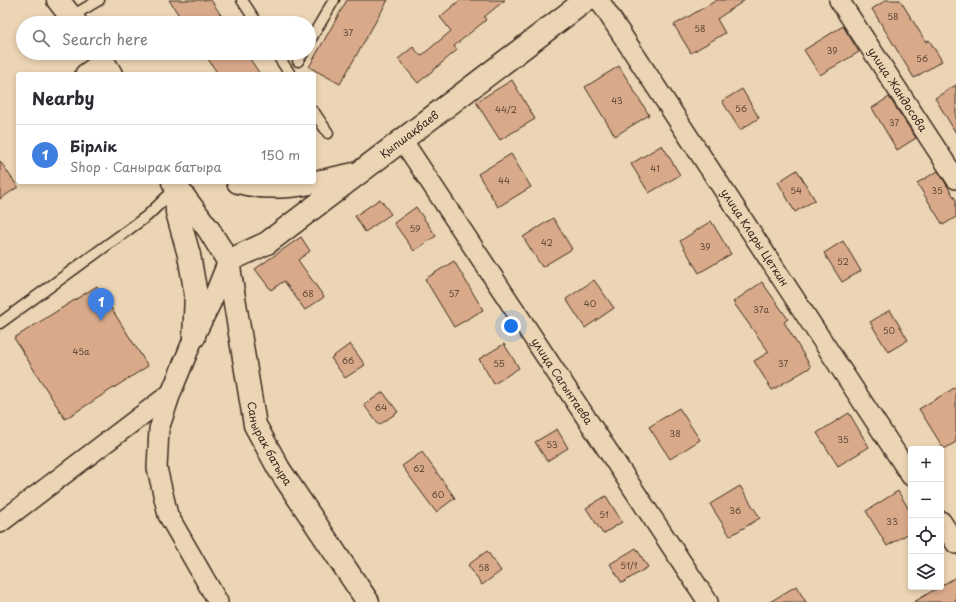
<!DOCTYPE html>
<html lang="en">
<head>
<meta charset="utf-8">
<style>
	:root { --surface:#fff; --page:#f2f2f3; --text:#2b2b33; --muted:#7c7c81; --line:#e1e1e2; --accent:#7c3aed }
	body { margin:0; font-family:"Playpen Sans",sans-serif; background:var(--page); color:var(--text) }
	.controls { position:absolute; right:12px; bottom:12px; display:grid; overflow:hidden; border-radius:4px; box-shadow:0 2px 6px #0003 }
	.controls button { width:36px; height:36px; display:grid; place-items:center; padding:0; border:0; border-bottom:1px solid var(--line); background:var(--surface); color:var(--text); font:20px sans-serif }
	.you { position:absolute; left:511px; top:326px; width:14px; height:14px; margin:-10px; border:3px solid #fff; border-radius:50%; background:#1a73e8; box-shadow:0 0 0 6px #1a73e833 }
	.badge { display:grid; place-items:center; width:26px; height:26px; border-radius:50%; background:var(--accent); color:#fff; font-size:13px; font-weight:700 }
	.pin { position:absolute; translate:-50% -33px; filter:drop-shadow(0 1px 2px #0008) }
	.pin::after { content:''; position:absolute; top:21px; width:14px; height:12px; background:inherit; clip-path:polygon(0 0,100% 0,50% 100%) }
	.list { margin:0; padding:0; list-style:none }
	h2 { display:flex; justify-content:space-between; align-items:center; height:52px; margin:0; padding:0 16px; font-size:17px }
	h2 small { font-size:13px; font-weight:400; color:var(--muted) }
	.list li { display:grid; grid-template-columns:26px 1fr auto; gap:12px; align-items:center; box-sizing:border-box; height:60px; padding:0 16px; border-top:1px solid var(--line) }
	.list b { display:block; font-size:15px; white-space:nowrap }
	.list p { margin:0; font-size:13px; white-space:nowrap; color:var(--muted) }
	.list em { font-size:13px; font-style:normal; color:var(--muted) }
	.icon { flex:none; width:22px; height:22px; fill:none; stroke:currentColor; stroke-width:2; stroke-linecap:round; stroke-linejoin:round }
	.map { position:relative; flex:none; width:956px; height:602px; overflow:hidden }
	.search { position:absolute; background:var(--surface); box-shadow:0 2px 6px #0003; left:16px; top:16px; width:300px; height:44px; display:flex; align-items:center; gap:10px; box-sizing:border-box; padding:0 14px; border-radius:22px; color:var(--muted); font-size:15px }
	.panel { position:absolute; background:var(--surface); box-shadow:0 2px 6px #0003; left:16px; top:72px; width:300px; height:112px; border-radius:4px }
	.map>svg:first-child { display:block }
</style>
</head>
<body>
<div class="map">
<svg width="956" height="602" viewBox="0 0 956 602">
	<rect width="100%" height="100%" fill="#ecd5b4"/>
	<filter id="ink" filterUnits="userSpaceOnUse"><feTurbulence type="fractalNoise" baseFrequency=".025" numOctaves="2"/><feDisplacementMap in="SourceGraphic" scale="8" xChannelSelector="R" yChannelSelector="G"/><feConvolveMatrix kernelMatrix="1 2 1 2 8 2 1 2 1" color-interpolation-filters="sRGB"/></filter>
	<g filter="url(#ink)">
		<!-- building -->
		<g fill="#d9aa8a" stroke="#3b2a1e">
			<polygon points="169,0 211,0 226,23 184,23"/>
			<polygon points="347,0 388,0 340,84 309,67"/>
			<polygon points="460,0 505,0 484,17 486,20 454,46 457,50 418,83 398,59 413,47 421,56 451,31 440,17"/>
			<polygon points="717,0 745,0 717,19 725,33 691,53 674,25"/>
			<polygon points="886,0 900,0 926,42 929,40 942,61 914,78 872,9"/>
			<polygon points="843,26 859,52 820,75 804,50"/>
			<polygon points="204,53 246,53 260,74 218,74"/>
			<polygon points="619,66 649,115 615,136 585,87"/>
			<polygon points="512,80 535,119 500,140 476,102"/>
			<polygon points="956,85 956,133 935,98"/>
			<polygon points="742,89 759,118 740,130 722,101"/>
			<polygon points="889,97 916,138 897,150 872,108"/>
			<polygon points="662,145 680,175 649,193 631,164"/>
			<polygon points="511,154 531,187 498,207 478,174"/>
			<polygon points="0,161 18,187 0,199"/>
			<polygon points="797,170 815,200 795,212 778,182"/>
			<polygon points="938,171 956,200 956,217 943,225 917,183"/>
			<polygon points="380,199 391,214 365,232 355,216"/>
			<polygon points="416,207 436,236 414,251 394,223"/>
			<polygon points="553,218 572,249 542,267 523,237"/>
			<polygon points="711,221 731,254 699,273 680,241"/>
			<polygon points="301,237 310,251 298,260 324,297 305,310 284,281 271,290 255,269"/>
			<polygon points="843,241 861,271 842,282 824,253"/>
			<polygon points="454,261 483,310 454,327 425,279"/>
			<polygon points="594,280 614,308 585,328 566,299"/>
			<polygon points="762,282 788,319 784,322 811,367 772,390 754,361 769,352 733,302"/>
			<polygon points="97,286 148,366 65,419 14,338"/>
			<polygon points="890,310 908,340 888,352 870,322"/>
			<polygon points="350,344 365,365 345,378 331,358"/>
			<polygon points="504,344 519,368 494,384 479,359"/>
			<polygon points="956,387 956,442 944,449 919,409"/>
			<polygon points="383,392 398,412 379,425 364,405"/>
			<polygon points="679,408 700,440 670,459 649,427"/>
			<polygon points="849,413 869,447 838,466 817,433"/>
			<polygon points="557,429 568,448 547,461 535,442"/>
			<polygon points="422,452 455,498 436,512 402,466"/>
			<polygon points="740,486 760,518 730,536 710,504"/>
			<polygon points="898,491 911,513 911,532 887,546 866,511"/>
			<polygon points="606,496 622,522 603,534 586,508"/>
			<polygon points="636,548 648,567 622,583 610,564"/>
			<polygon points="487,551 501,571 482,585 468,565"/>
			<polygon points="956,577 956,602 914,602 939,587 941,587 941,586"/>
			<polygon points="796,586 806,602 770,602"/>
		</g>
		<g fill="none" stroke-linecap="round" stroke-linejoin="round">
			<defs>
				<g id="service">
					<polyline points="242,0 257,23"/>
					<polyline points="72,16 99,0"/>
					<polyline points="309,42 334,0"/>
					<polyline points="276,53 290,74"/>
					<polyline points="298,61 303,53"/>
					<polyline points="314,112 328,133"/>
					<polyline points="0,323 147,216 175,189"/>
				</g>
				<g id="minor">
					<path id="s1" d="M599 0 911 476"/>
					<path id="s2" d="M839 0 956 179"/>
					<polyline points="85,74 103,61"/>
					<path id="s3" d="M403 141 708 602"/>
					<polyline points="941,521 956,544"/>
					<polyline points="0,523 171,393"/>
					<polyline points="218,602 168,515 157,468 159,429 171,393 194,337 211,303 228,261"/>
				</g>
				<g id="tertiary">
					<polyline points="58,0 76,23"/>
					<polyline points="98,53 111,74"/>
					<path id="s4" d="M173 182 209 230 228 261 255 425 279 469 368 602"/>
					<path d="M238 182C276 193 317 182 354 174"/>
					<polyline points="176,187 177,212 189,255 196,295 194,337"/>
					<path id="s5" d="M228 261 267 243 586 0"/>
				</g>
			</defs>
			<!-- service casing -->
			<use href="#service" stroke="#3b2a1e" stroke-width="13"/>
			<!-- minor casing -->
			<use href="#minor" stroke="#3b2a1e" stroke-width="22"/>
			<!-- tertiary casing -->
			<use href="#tertiary" stroke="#3b2a1e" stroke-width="25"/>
			<!-- service -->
			<use href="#service" stroke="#ecd5b4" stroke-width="10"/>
			<!-- minor -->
			<use href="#minor" stroke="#ecd5b4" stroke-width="19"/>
			<!-- tertiary -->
			<use href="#tertiary" stroke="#ecd5b4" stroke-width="22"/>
		</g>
	</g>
	<g text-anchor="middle" stroke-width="4" stroke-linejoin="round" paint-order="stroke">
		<!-- number labels -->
		<g font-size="9" fill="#624a39">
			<text x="893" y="20">58</text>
			<text x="700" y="32">58</text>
			<text x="348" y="36">37</text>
			<text x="832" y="54">39</text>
			<text x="922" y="62">56</text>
			<text x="617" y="104">43</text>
			<text x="741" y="112">56</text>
			<text x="506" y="113">44/2</text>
			<text x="894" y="126">37</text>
			<text x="655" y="172">41</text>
			<text x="504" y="184">44</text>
			<text x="796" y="194">54</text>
			<text x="937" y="194">35</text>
			<text x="415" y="232">59</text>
			<text x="547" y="246">42</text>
			<text x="705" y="250">39</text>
			<text x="843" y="265">52</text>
			<text x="308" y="297">68</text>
			<text x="454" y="297">57</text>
			<text x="590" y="307">40</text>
			<text x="761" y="313">37а</text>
			<text x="889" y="334">50</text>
			<text x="81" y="355">45а</text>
			<text x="348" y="364">66</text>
			<text x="499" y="367">55</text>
			<text x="783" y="367">37</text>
			<text x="381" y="411">64</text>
			<text x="675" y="437">38</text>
			<text x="843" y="443">35</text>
			<text x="552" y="448">53</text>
			<text x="419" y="472">62</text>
			<text x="438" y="498">60</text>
			<text x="735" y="514">36</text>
			<text x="604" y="518">51</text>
			<text x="892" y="525">33</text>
			<text x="629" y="569">51/1</text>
			<text x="484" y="571">58</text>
		</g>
		<!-- street labels -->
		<g font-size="11" fill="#3b2a1e" stroke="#ecd5b4">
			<text dy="4" stroke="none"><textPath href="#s2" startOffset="107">улица Жандосова</textPath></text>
			<text dy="4" stroke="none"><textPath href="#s5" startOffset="222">Қыпшақбаев</textPath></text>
			<text dy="4" stroke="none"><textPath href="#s1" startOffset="284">улица Клары Цеткин</textPath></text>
			<text dy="4" stroke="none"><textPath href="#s3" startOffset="288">улица Сагынтаева</textPath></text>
			<text dy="4" stroke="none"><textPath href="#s4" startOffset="285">Санырак батыра</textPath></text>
		</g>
	</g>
</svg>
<div class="controls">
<button>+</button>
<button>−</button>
<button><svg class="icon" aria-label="locate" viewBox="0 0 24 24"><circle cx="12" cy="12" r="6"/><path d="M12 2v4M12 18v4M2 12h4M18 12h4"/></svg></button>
<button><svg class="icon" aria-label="layers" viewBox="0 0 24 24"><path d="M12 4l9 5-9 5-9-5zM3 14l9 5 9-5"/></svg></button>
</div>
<div class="you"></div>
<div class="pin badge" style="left:101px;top:321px;background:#3f7fe0">1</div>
<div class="search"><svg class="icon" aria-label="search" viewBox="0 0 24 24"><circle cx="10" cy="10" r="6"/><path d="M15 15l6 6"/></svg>Search here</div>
<section class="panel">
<h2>Nearby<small></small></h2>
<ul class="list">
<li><span class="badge" style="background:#3f7fe0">1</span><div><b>Бірлік</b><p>Shop · Санырак батыра</p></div><em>150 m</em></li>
</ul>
</section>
</div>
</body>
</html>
